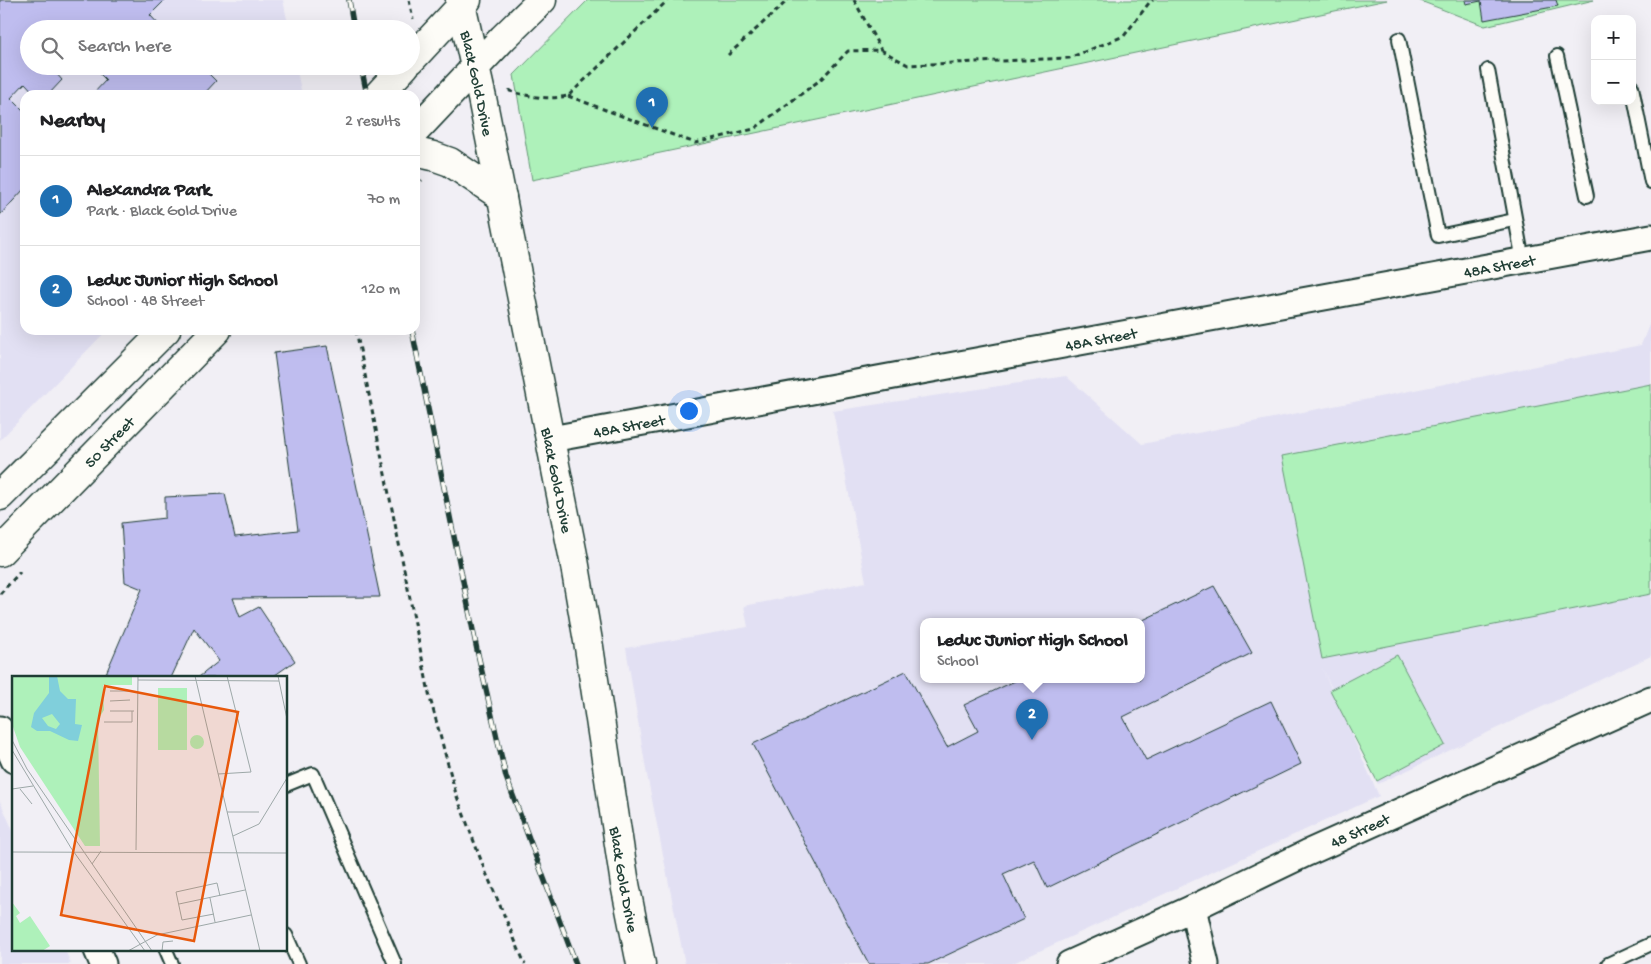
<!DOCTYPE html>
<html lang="en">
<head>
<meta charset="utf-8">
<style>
	:root { --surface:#fff; --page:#f6f6f6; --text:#202124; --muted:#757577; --line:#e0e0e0; --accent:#1f6fb2 }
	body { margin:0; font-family:"Gochi Hand",sans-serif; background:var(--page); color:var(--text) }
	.controls { position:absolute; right:15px; top:15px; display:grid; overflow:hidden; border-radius:10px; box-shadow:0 5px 20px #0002 }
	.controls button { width:45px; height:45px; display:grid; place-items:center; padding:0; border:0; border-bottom:1px solid var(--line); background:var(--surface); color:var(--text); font:25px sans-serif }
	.you { position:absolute; left:688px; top:410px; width:18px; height:18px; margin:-12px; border:4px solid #fff; border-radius:50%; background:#1a73e8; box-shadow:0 0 0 8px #1a73e833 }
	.badge { display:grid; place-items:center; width:32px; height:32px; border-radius:50%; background:var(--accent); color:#fff; font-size:16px; font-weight:700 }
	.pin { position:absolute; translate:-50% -41px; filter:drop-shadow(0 1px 2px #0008) }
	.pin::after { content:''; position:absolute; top:26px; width:18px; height:15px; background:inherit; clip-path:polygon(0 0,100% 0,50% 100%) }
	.popup { position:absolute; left:920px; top:618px; width:225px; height:65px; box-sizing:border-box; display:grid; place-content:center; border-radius:10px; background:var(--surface); filter:drop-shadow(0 1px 4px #0005); font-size:16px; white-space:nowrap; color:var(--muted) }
	.popup b { font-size:19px; color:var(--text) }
	.popup::after { content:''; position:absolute; left:50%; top:100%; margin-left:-10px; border:10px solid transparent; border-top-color:var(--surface) }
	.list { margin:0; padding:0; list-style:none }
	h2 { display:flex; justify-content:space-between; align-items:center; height:65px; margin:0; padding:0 20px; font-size:21px }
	h2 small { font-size:16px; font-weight:400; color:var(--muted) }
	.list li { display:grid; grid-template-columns:32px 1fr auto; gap:15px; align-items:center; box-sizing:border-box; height:90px; padding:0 20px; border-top:1px solid var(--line) }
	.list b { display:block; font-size:19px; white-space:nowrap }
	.list p { margin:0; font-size:16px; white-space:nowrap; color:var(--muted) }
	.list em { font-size:16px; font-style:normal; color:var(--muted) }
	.icon { flex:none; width:28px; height:28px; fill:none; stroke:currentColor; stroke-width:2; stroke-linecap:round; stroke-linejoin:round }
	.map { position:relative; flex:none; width:1651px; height:964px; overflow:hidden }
	.search { position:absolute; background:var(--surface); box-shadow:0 5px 20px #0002; left:20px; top:20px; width:400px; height:55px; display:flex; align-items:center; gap:12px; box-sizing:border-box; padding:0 18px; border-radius:28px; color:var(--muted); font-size:19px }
	.panel { position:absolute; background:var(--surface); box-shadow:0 5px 20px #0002; left:20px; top:90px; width:400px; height:245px; border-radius:15px }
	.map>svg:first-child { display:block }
</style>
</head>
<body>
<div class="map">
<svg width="1651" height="964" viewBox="0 0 1651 964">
	<rect width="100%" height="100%" fill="#f1eff5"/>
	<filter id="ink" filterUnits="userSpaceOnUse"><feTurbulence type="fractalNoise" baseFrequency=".02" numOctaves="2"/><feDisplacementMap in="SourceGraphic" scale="10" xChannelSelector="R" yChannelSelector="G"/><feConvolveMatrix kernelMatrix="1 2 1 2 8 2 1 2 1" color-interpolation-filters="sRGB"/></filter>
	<g filter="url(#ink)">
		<!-- built -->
		<g fill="#e2e0f3" fill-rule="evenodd">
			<polygon points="0,0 283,0 289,29 29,29 29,66 296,66 302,95 25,95 25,330 107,330 0,440"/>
			<path d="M1651 320V656L1378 784 1322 668 1379 796 1011 964H685L646 770 626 648 748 627 744 606 866 582 833 411 1066 376 1142 444 1641 345ZM923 621H1141V679H923Z"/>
			<polygon points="0,801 14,833 14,950 65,950 71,964 0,964"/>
		</g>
		<!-- green -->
		<g fill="#aef1ba" stroke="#669777">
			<polygon points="588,0 1387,0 532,180 514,75"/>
			<polygon points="1418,0 1594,0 1485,26"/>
			<polygon points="1651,384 1651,594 1322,659 1282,456"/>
			<polygon points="1397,655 1445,745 1377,781 1330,690"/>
		</g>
		<!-- building -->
		<g fill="#bfbdef" stroke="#1f3d34">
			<polygon points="0,0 165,0 150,15 163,29 29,29 29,66 50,66 62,80 48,95 36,95 25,83 11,98 25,112 25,188 0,215"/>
			<polygon points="1465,0 1556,0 1558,6 1484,20 1481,1 1466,4"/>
			<polygon points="92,66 201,66 216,81 203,95 92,95 106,80"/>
			<polygon points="327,346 380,597 233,598 240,617 259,607 295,661 271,678 200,678 199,677 219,661 194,628 171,678 104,678 142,589 125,582 121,523 165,518 165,497 225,494 235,537 298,530 274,353"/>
			<polygon points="1214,586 1252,653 1123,717 1146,760 1271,701 1301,764 1047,888 1034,860 1003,874 1024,919 928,964 869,964 753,744 906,671 947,747 978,731 964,705 1019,679 1141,679 1141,621"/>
		</g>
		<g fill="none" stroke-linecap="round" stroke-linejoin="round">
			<defs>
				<g id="lane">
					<polyline points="1399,39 1438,236 1514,220"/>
					<polyline points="1557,56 1587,196"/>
					<polyline points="1488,70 1523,261"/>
					<polyline points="1632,87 1651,182"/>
					<polyline points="286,785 313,774 395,964"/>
					<polyline points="286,935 299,964"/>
					<polyline points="166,950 172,964"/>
					<polyline points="1608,964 1651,944"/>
				</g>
				<g id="street">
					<path id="s1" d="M551 439 1651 237"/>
					<polyline points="0,729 14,760"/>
					<polyline points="1193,908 1206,964"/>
					<polyline points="97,950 103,964"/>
					<path id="s2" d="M1069 964 1193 908 1307 853 1651 699"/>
				</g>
				<g id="secondary">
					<path id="s3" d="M460 0 482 98 574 560 589 647 625 884 641 964"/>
					<polyline points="411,60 467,0"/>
					<polyline points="378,95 405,66"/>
					<polyline points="415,131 503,38 542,0"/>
					<polyline points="415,152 433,156 450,162 502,197"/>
					<polyline points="0,496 166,330"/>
					<path id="s4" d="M0 552 217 330"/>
				</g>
			</defs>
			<!-- lane casing -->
			<use href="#lane" stroke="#1f3d34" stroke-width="16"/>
			<!-- street casing -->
			<use href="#street" stroke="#1f3d34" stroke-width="29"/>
			<!-- secondary casing -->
			<use href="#secondary" stroke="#1f3d34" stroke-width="31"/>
			<!-- path -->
			<g stroke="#1f3d34" stroke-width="3" stroke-dasharray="5 4" stroke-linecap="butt">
				<polyline points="409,0 413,19"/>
				<polyline points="854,0 881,50"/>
				<polyline points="728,55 788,0"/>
				<path d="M510 89V91C531 97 547 100 568 96L668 0"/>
				<polyline points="568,96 695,143 754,129 820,80 848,51 881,50 908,65 1069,58 1124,36 1149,3 1153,0"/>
				<polyline points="415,187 422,180"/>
				<polyline points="356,330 430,698 456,794 484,868 525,964"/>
				<polyline points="0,594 20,572"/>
			</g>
			<!-- lane -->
			<use href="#lane" stroke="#fdfcf7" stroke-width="12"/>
			<!-- street -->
			<use href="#street" stroke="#fdfcf7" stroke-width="25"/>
			<!-- secondary -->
			<use href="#secondary" stroke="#fdfcf7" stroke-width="28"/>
			<defs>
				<g id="rail">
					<polyline points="349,0 354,29"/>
					<polyline points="361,66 367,95"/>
					<polyline points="412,330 477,650 506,777 576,964"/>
				</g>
			</defs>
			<!-- rail casing -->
			<use href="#rail" stroke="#1f3d34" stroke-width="5.5"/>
			<!-- rail -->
			<use href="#rail" stroke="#fdfcf7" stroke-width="4" stroke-dasharray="11" stroke-linecap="butt"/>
		</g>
	</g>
	<g text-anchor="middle" stroke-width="5" stroke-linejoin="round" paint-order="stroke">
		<!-- street labels -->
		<g font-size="16" fill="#1f3d34" stroke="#fdfcf7">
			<text dy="6" stroke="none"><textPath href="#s3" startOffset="85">Black Gold Drive</textPath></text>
			<text dy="6" stroke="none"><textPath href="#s1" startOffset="964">48A Street</textPath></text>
			<text dy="6" stroke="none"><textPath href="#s1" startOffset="559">48A Street</textPath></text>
			<text dy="6" stroke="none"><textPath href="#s1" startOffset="79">48A Street</textPath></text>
			<text dy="6" stroke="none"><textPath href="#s4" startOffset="155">50 Street</textPath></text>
			<text dy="6" stroke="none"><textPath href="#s3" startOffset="490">Black Gold Drive</textPath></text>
			<text dy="6" stroke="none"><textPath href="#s2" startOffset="320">48 Street</textPath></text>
			<text dy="6" stroke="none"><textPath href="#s3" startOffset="895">Black Gold Drive</textPath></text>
		</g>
	</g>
	<!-- overview -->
	<g transform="translate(12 676)">
		<rect width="275" height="275" fill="#f1eff5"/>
		<path d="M0 0H120V9H91L92 34 86 44 88 170H73L8 71 0 48ZM146 12H175V74H146ZM178 66a7 7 0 1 1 14 0a7 7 0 1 1-14 0ZM0 226 8 237 4 240 8 247 18 240 38 270 30 275H0Z" fill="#aef1ba"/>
		<path d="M37 0H45L48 15 56 23H64L63 48 70 49 66 65 57 64 38 55H25L19 51 22 37 37 17ZM40 38 48 48 44 53 36 50 30 42Z" fill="#80cfdb" fill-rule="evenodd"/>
		<path fill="none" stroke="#9da8a8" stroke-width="1" d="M183 0 248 275M266 0 275 43M126 4 267 5M98 15H119M98 25 118 24M98 35H122M92 46H120V35M0 64 15 93 140 275M0 74 59 172 133 275M206 98 239 96 215 0M0 113 21 110M8 113 20 128M215 136H247M221 160 247 148 275 102M124 174 126 0M0 176 275 177M80 188 89 175M198 222 203 246M167 228 233 214M202 238 170 244 164 216 205 207 208 220M116 275 145 259 239 239M150 275 151 266 161 265"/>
		<path fill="#e8590c" fill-opacity="0.15" stroke="#e8590c" stroke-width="2.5" d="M93 10 226 36 182 265 49 239Z"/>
		<rect width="275" height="275" fill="none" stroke="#1f3d34" stroke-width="2.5"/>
	</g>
</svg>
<div class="controls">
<button>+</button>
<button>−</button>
</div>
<div class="you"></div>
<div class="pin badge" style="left:652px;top:128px">1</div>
<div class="pin badge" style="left:1032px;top:740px">2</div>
<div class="popup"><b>Leduc Junior High School</b>School</div>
<div class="search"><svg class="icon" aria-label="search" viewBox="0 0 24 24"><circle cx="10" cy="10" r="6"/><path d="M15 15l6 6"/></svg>Search here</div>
<section class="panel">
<h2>Nearby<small>2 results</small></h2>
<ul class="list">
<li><span class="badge">1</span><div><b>Alexandra Park</b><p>Park · Black Gold Drive</p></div><em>70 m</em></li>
<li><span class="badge">2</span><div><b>Leduc Junior High School</b><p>School · 48 Street</p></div><em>120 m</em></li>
</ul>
</section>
</div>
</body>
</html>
